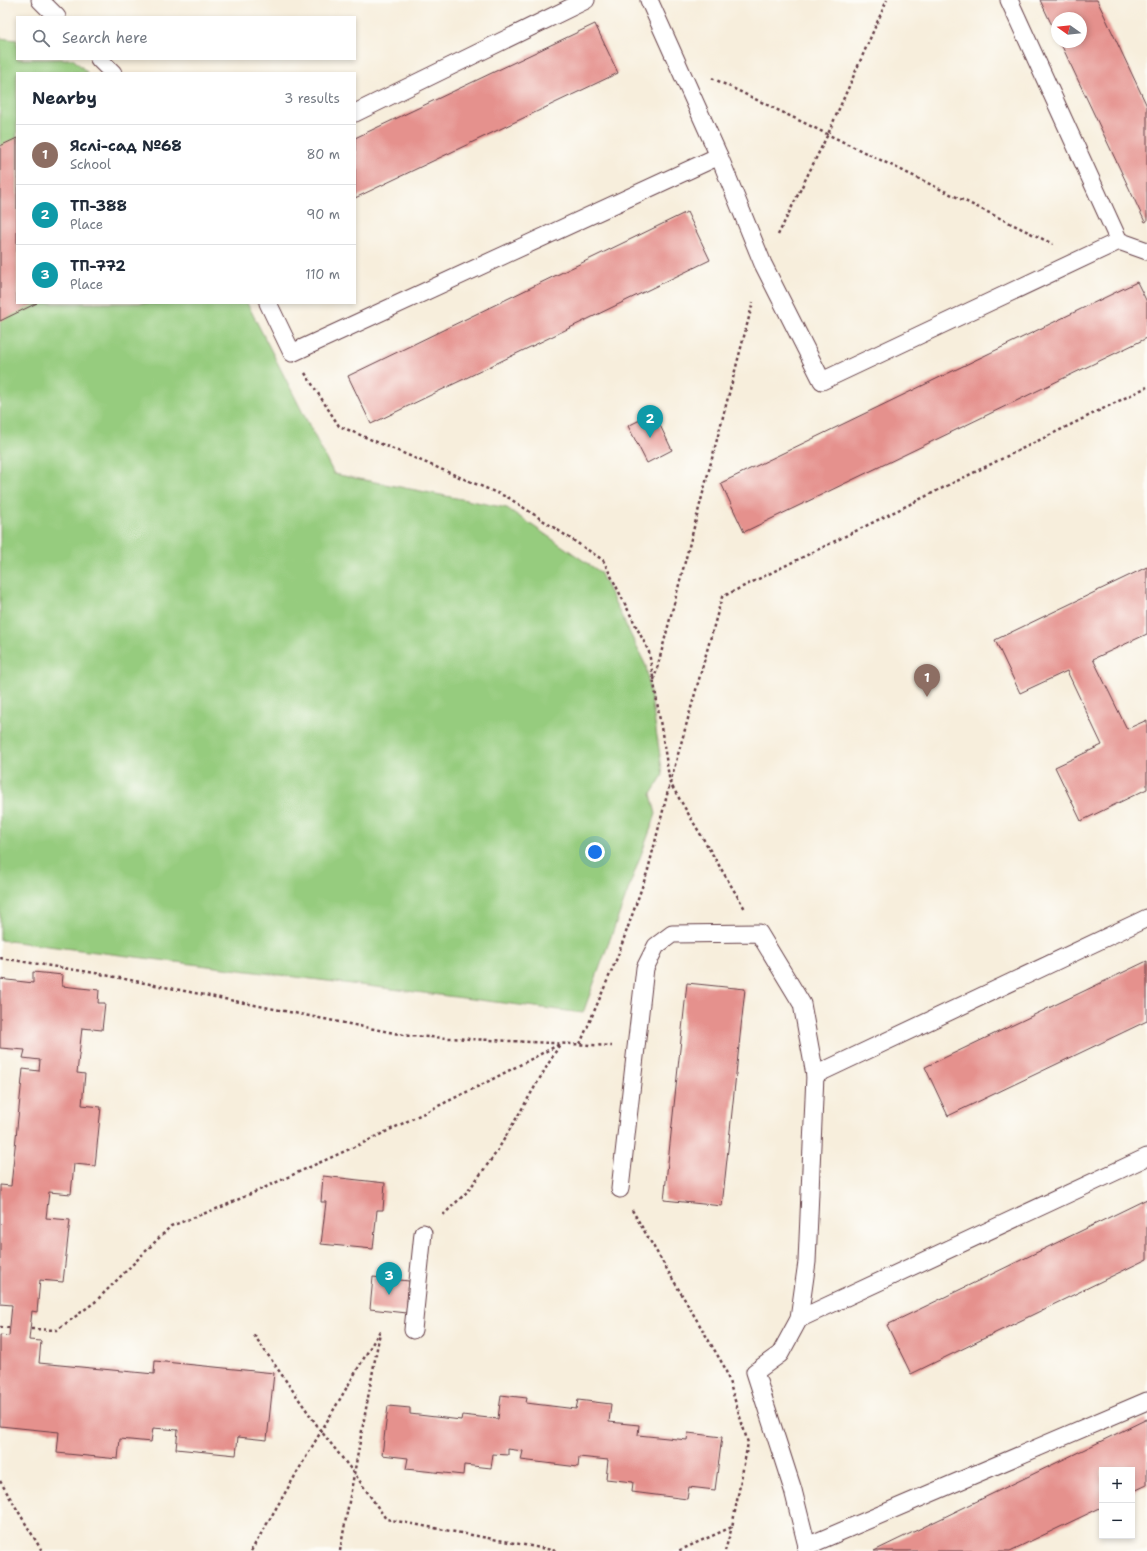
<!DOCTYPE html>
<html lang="en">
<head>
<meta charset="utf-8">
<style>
	:root { --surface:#fff; --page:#f6f6f7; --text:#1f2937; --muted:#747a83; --line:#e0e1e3; --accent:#c8321e }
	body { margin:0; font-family:"Shantell Sans",sans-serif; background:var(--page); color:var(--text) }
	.controls { position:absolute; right:12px; bottom:12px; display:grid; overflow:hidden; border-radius:0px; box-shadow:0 2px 6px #0003 }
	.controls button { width:36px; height:36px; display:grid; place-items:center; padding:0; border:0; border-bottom:1px solid var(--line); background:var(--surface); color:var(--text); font:20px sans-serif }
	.compass { position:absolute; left:1051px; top:12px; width:36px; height:36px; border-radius:50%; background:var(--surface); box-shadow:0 2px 6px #0003; rotate:285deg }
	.you { position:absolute; left:595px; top:852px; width:14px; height:14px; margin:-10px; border:3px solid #fff; border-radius:50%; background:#1a73e8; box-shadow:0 0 0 6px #1a73e833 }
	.badge { display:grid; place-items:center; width:26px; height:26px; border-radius:50%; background:var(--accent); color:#fff; font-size:13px; font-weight:700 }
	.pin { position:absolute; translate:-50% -33px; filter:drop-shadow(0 1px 2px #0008) }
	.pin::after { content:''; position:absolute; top:21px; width:14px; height:12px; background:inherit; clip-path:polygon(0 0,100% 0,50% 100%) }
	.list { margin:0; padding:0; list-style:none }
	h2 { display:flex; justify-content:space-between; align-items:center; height:52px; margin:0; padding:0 16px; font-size:17px }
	h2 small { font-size:13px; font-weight:400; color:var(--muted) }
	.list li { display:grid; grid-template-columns:26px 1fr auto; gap:12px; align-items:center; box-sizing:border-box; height:60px; padding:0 16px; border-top:1px solid var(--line) }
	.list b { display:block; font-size:15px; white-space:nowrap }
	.list p { margin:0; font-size:13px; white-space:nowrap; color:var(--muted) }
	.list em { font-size:13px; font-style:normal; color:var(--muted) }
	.icon { flex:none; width:22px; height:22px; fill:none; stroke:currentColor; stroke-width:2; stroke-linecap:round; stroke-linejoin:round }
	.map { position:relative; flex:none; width:1147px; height:1551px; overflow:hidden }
	.search { position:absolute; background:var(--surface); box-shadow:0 2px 6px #0003; left:16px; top:16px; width:340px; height:44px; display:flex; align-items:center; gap:10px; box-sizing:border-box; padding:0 14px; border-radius:0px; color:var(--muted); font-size:15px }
	.panel { position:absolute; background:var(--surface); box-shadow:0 2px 6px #0003; left:16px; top:72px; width:340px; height:232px; border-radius:0px }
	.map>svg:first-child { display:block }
</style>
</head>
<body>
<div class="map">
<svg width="1147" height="1551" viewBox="0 0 1147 1551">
	<rect width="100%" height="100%" fill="#fdfcf7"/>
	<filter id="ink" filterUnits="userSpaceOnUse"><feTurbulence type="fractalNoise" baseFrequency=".025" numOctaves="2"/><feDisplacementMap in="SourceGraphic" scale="8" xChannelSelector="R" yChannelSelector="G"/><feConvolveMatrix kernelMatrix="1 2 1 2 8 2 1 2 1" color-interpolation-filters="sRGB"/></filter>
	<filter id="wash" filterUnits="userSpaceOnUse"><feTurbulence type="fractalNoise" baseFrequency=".012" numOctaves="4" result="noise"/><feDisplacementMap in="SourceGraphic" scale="16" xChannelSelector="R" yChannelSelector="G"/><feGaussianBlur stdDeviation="0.9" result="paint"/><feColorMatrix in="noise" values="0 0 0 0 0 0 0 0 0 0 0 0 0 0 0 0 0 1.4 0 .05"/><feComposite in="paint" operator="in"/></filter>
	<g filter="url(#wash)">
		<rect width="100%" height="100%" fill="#f7eedc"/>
		<!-- green -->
		<polygon fill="#96cc7e" stroke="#707654" points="0,38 17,40 17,59 73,59 88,73 17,73 17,303 247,303 334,474 507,508 600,572 646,666 663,775 651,794 656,814 583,1013 0,940"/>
		<g id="blocks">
			<!-- building -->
			<g fill="#e5918d">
				<polygon points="1040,0 1097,0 1147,106 1147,221 1145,222 1060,42 1081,42 1081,18 1057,18 1057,36"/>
				<polygon points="595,24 618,73 355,198 355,138"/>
				<polygon points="17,138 17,303 37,303 0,321 0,146"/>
				<polygon points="687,212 710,260 371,424 348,376"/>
				<polygon points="1137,282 1147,302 1147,338 744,532 721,483"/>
				<polygon points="654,413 672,450 647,463 628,426"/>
				<polygon points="1147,567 1147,634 1093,659 1127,729 1147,720 1147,789 1081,821 1055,767 1102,745 1067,671 1020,693 995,640"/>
				<polygon points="1147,961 1147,1021 948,1116 925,1067"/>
				<polygon points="33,972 63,975 62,986 99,990 98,1003 105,1003 102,1030 82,1028 77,1073 85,1074 82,1105 101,1107 95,1166 74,1164 71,1194 49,1192 46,1218 70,1220 63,1282 40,1280 37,1312 32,1311 29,1340 41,1341 39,1363 154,1374 155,1361 274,1373 267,1440 238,1437 236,1455 176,1449 178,1430 153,1428 151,1442 120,1439 118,1459 57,1453 59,1432 0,1426 0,1335 9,1336 12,1305 0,1304 0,1185 11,1186 23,1069 39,1071 40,1060 23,1058 25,1050 0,1048 0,979 33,983"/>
				<polygon points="687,983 745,989 722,1206 664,1200"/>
				<polygon points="323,1176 385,1183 383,1210 377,1210 373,1249 321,1244 326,1202 321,1202"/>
				<polygon points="1147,1199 1147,1259 911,1374 887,1325"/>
				<polygon points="373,1277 409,1281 406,1313 370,1309"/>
				<polygon points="501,1395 527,1398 526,1403 576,1409 578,1400 611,1404 609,1422 639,1425 638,1435 687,1440 688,1433 722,1437 715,1490 689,1487 687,1499 632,1492 633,1482 606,1479 608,1460 579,1457 578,1467 521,1460 523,1451 508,1449 508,1455 493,1454 491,1468 464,1465 463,1475 406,1469 408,1458 382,1455 388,1406 410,1408 410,1414 461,1420 462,1415 498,1419"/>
				<polygon points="1147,1419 1147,1485 1132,1492 1132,1470 1102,1470 1102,1507 1010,1551 874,1551"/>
			</g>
		</g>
	</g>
	<g filter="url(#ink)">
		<use href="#blocks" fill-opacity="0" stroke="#643e46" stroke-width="1"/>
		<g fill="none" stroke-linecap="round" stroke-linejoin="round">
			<defs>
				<g id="lane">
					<polyline points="40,0 57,17"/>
					<polyline points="649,0 719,156 763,264 822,381 1119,241 1009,0"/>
					<polyline points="99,59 113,73"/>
					<polyline points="355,113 586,0"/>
					<polyline points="1119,241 1147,251"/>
					<polyline points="268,303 292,353 719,156"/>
					<polyline points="815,1075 1147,918"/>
					<polyline points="620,1189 645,968 656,946 672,934 759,933 802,1004 815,1075 807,1262 799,1319 780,1354 755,1372 793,1490 807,1546 806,1551"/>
					<polyline points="799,1319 1147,1157"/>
					<polyline points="413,1330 423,1233"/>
					<polyline points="807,1546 1147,1401"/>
				</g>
			</defs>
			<!-- lane casing -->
			<use href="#lane" stroke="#643e46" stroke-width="19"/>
			<!-- path -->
			<g stroke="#643e46" stroke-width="2.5" stroke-dasharray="3 3" stroke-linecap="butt">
				<polyline points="712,78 1053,244"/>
				<polyline points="778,235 828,134 887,0"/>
				<polyline points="305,373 339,426 509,498 603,560 649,652 670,783 745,909"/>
				<polyline points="654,680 753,302"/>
				<polyline points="0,958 95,973 409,1036 612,1046"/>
				<polyline points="580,1044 617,958 648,870 670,783 722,597 1147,387"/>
				<polyline points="632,1210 725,1368 748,1443 732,1527 678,1551"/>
				<polyline points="0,1327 10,1328"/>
				<polyline points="31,1329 57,1330 95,1302 171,1226 224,1206 365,1142 485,1083 560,1044 496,1153 468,1191 441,1217"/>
				<polyline points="254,1335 321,1431 354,1473 386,1519 557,1551"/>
				<polyline points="0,1481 42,1551"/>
				<polyline points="251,1551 381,1329"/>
				<polyline points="340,1551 380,1332"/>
				<polyline points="725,1551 732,1527"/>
			</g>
			<!-- lane -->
			<use href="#lane" stroke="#fff" stroke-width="17"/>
		</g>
	</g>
</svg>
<div class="controls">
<button>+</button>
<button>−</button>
</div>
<svg class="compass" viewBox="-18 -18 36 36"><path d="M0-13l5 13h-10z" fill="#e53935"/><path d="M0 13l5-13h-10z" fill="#747a83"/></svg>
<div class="you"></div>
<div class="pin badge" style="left:927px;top:697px;background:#8d6e63">1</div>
<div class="pin badge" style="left:650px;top:438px;background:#0f9aa8">2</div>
<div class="pin badge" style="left:389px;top:1295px;background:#0f9aa8">3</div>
<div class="search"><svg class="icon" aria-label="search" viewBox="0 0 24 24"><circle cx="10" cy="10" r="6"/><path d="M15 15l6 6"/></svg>Search here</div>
<section class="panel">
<h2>Nearby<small>3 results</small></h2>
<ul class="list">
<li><span class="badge" style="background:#8d6e63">1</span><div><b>Яслі-сад №68</b><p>School</p></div><em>80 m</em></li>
<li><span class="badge" style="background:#0f9aa8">2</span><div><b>ТП-388</b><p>Place</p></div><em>90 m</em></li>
<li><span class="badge" style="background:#0f9aa8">3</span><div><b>ТП-772</b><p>Place</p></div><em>110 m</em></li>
</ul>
</section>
</div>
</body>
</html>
